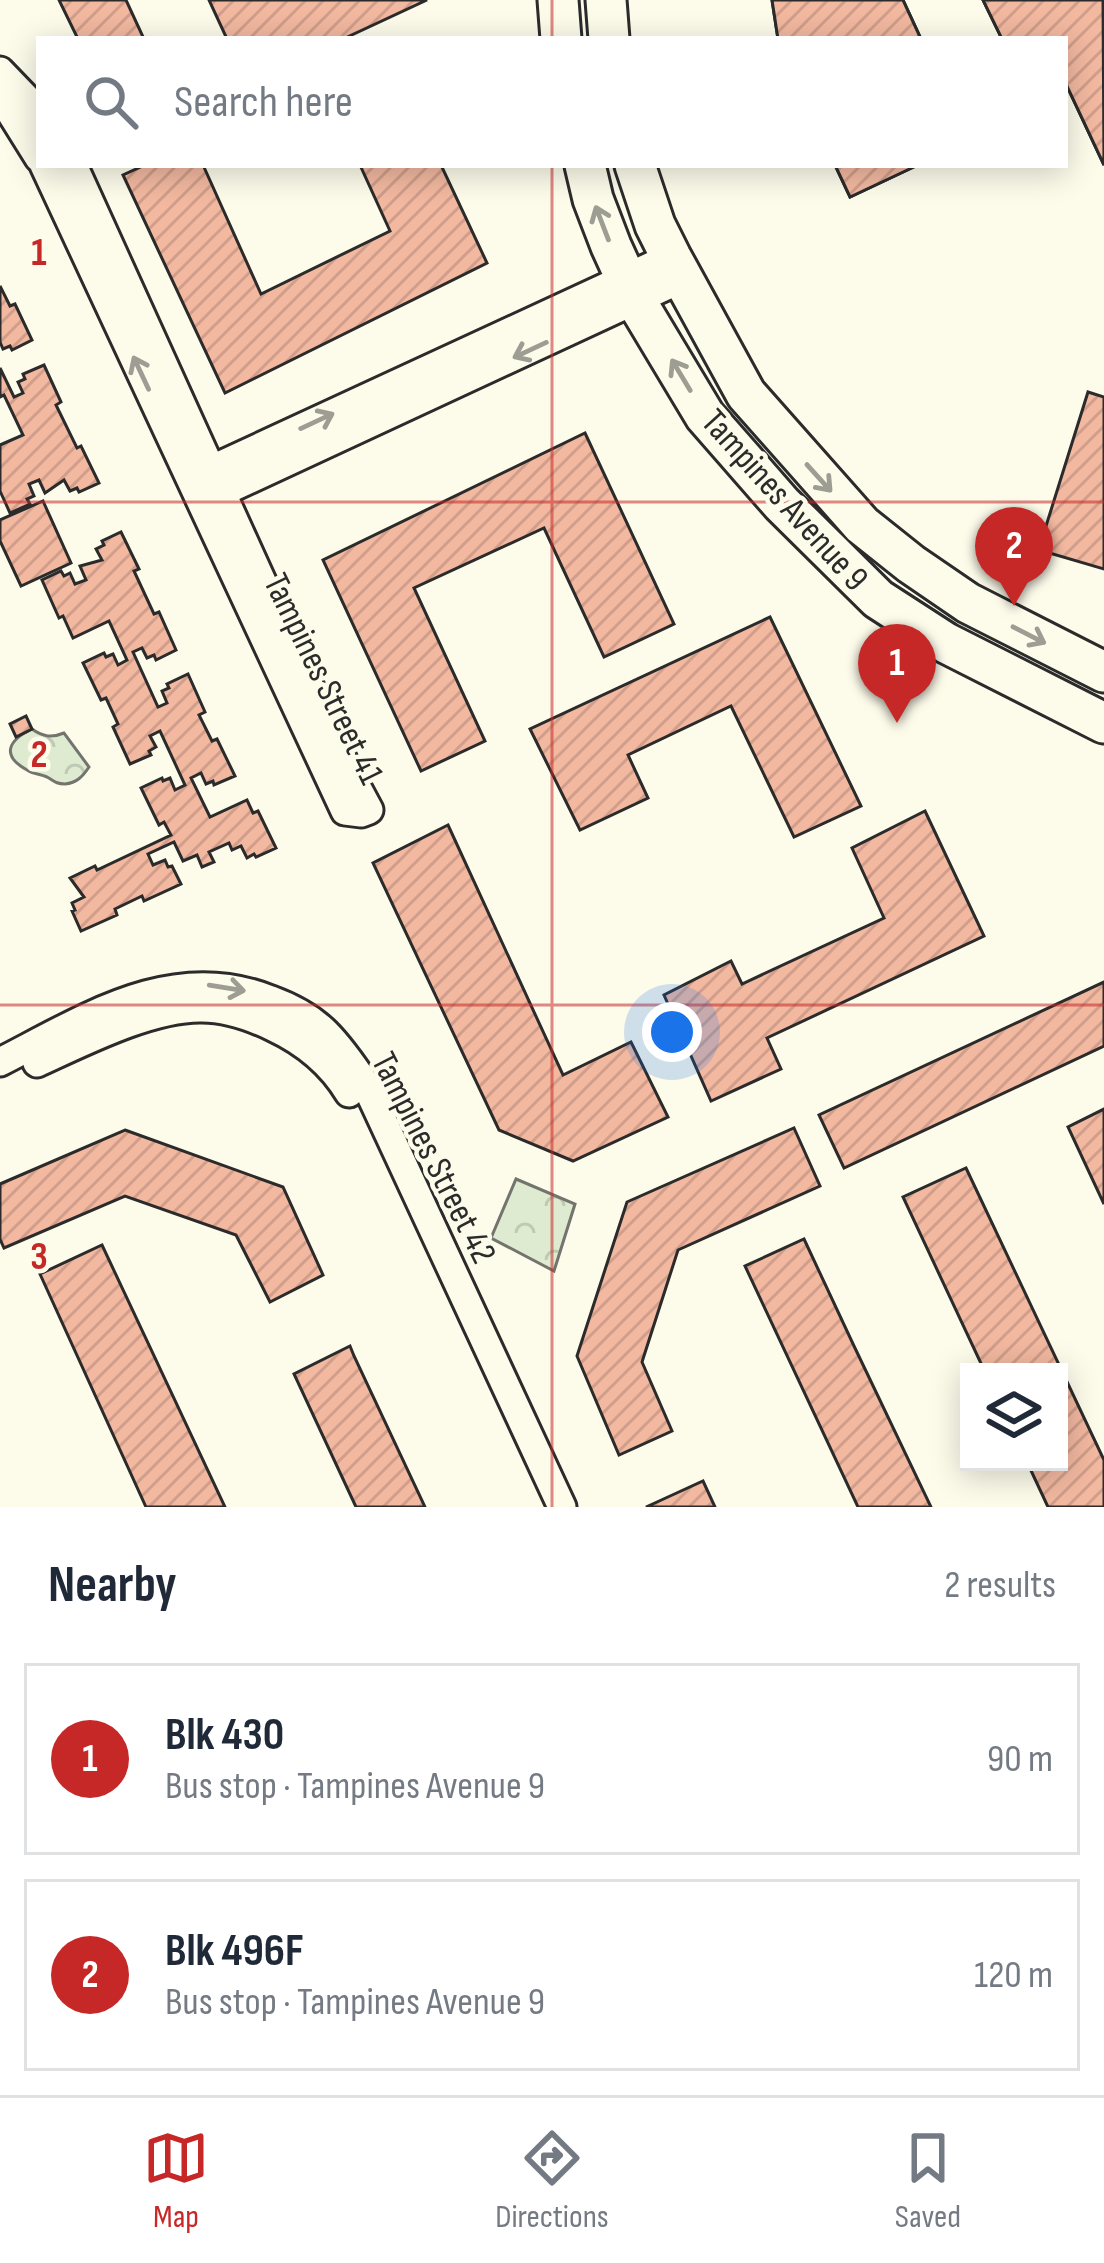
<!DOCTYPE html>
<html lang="en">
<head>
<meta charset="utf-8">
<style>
	:root { --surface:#fff; --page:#f6f6f7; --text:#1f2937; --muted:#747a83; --line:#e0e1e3; --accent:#c62828 }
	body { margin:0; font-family:"Sofia Sans Condensed",sans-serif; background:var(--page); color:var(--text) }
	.controls { position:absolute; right:36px; bottom:36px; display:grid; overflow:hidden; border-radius:0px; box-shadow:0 6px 30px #0003 }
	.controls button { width:108px; height:108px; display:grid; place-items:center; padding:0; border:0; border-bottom:3px solid var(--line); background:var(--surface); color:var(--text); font:60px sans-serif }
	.you { position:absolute; left:672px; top:1032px; width:42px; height:42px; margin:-30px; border:9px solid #fff; border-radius:50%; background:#1a73e8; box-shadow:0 0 0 18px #1a73e833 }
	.badge { display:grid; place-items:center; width:78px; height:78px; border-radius:50%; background:var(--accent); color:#fff; font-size:39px; font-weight:700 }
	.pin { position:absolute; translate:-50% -99px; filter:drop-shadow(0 3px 6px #0008) }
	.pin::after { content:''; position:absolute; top:63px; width:42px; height:36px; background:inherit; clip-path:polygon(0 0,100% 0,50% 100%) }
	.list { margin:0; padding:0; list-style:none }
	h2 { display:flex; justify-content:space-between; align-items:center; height:156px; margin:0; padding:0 48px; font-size:51px }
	h2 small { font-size:39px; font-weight:400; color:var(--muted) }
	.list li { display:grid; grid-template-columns:78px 1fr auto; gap:36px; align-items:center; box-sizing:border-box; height:192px; margin:0 24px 24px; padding:0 24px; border:3px solid var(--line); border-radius:0px }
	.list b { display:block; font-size:45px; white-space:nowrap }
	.list p { margin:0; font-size:39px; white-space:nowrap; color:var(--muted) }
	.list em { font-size:39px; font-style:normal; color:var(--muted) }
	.icon { flex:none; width:66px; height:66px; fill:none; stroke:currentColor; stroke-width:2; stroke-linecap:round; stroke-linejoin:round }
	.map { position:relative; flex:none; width:1104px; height:1507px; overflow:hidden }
	.search { position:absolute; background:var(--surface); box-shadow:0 6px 30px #0003; left:36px; right:36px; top:36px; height:132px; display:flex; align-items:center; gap:30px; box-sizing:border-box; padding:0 42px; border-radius:0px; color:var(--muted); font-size:45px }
	.sheet { height:588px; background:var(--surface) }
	nav { display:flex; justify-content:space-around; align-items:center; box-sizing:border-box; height:168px; border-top:3px solid var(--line); background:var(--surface); font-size:33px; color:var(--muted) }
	nav a { display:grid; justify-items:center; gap:6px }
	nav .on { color:var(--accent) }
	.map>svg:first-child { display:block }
</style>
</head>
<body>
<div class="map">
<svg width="1104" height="1507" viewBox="0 0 1104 1507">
	<defs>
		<pattern id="park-crowns" width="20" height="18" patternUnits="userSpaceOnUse" patternTransform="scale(3)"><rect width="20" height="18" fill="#deebd1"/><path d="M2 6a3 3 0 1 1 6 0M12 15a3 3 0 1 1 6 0" fill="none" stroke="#bfcab4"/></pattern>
		<pattern id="building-hatch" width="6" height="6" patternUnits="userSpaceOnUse" patternTransform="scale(3)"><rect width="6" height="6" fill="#f2b8a0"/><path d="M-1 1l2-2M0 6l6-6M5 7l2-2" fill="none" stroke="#d09e8a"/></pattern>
	</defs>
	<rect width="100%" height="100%" fill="#fdfbea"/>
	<!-- park -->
	<g fill="url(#park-crowns)" stroke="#74746e" stroke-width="3">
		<path d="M32 729C43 737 52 738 64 733L89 767C83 776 77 783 65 784 56 784 54 781 47 777 40 774 33 774 27 770 0 755 9 740 32 729Z"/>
		<polygon points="516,1179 575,1204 554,1271 491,1238"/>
	</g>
	<!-- building -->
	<g fill="url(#building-hatch)" stroke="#2b2b2b" stroke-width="3">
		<polygon points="59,0 126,0 144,39 78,39"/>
		<polygon points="209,0 427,0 343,39 227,39"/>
		<polygon points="772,0 903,0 921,39 778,39"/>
		<polygon points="772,0 903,0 921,39 778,39"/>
		<polygon points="983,0 1103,0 1104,165 1065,82 1065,39 1002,39"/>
		<polygon points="983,0 1103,0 1104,165 1065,82 1065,39 1002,39"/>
		<polygon points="145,165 203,165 261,294 390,231 360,165 441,165 487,263 225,393 123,175"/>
		<polygon points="835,165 918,165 850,197"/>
		<polygon points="835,165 918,165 850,197"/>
		<polygon points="0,286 10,306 15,304 32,340 12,350 10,346 3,349 0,342"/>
		<polygon points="44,365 61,402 56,405 77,448 81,446 99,483 79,492 77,488 70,491 64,480 45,493 39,480 29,484 34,496 27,499 30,504 10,513 0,491 0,445 23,435 4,395 0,397 0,368 14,397 23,393 18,382 25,379 23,374"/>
		<polygon points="1088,392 1104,397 1104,569 1046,552 1041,542"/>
		<polygon points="585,433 674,624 604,657 544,528 414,588 485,741 421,771 323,560"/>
		<polygon points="43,501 71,563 21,586 0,541 0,520"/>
		<polygon points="121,532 139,569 134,571 154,614 159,612 176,650 156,660 154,655 147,658 142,648 133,652 158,707 167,703 162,691 169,688 167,684 188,674 205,712 199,715 212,741 217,739 235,776 214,785 213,781 206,784 201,773 191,778 210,817 247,800 253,813 258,811 276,848 256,857 254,854 247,858 241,846 232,850 229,843 209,852 214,862 202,867 197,855 183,861 174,842 148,854 153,865 165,860 168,867 172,866 181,884 144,901 142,896 115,909 117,915 81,931 72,911 75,910 72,903 84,897 70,878 95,866 97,870 171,835 164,822 159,825 141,788 162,778 163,781 170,778 175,790 185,785 160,731 150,736 156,747 149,751 151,755 130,764 113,727 118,724 106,698 101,700 83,663 104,653 106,657 113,654 118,665 127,660 109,621 73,638 63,616 59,618 42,580 61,571 64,576 70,573 75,584 86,580 80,566 102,560 96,549 104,545 102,541"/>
		<polygon points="770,617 861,806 794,837 731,706 628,755 648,798 580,830 530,729"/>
		<polygon points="26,716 32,729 16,737 10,724"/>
		<polygon points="925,811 984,936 767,1038 781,1069 711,1101 664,995 731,961 742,984 884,918 852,848"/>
		<polygon points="448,825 563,1075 631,1042 668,1117 573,1161 499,1130 373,863"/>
		<polygon points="1104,982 1104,1046 844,1168 819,1115"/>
		<polygon points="1104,1109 1104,1204 1068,1127"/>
		<polygon points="794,1128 820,1186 678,1250 642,1362 672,1431 619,1455 577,1356 627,1202"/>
		<polygon points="125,1130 283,1187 323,1275 270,1302 236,1235 125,1196 4,1248 0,1239 0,1184"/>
		<polygon points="966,1168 1104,1460 1104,1507 1048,1507 1027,1462 1059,1462 1059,1372 985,1372 903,1197"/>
		<polygon points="804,1239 854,1346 931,1507 858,1507 745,1266"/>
		<polygon points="102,1245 225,1507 146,1507 40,1274"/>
		<polygon points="350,1346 354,1356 425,1507 356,1507 294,1374"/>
		<polygon points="703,1481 715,1507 646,1507 657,1502"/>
	</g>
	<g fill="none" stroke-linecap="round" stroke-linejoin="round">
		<defs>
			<g id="street">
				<polyline points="0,71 26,98 39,116"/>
				<polyline points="0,100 9,110 39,158"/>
				<polyline points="44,165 345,811 361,813 369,810 347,769 73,165"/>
				<polyline points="195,477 671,257"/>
				<polyline points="205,500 681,279"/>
				<path d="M0 1062C86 1018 173 960 271 1000 290 1007 311 1018 326 1033 341 1048 354 1067 366 1085L562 1507"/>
				<path d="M37 1063C83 1042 151 1007 202 1008 226 1008 252 1017 273 1027 305 1042 331 1063 349 1093"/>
			</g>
			<g id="secondary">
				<polyline points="558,0 561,39"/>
				<polyline points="606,0 609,39"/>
				<polyline points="585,165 593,199 611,246 636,301 705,416 782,504 878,599 946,643 1104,723"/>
				<polyline points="635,165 655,225 671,257 746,394 862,525 911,564 968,603 1104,672"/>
			</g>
		</defs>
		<!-- street casing -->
		<use href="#street" stroke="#2b2b2b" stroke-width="33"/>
		<!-- secondary casing -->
		<use href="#secondary" stroke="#2b2b2b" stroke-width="45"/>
		<!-- street -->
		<use href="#street" stroke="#fdfbea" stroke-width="27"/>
		<!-- secondary -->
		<use href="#secondary" stroke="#fdfbea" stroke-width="39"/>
	</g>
	<!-- one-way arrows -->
	<defs><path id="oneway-shaft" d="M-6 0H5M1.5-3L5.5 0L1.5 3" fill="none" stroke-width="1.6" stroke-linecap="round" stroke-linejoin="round" transform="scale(3)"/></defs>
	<g stroke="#9e9d94">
		<use href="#oneway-shaft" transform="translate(602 223) rotate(-111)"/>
		<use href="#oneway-shaft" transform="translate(530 350) rotate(155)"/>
		<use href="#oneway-shaft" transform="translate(141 373) rotate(-115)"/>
		<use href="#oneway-shaft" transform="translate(681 375) rotate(-121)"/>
		<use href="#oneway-shaft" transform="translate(317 421) rotate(-25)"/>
		<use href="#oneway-shaft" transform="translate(819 478) rotate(48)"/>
		<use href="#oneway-shaft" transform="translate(1029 635) rotate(27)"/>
		<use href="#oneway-shaft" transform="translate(227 988) rotate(9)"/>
	</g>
	<!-- grid -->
	<path fill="none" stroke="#c62828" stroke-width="3" stroke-opacity="0.55" d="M552 0V39M552 165V1507M0 502H1104M0 1005H1104"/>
	<g text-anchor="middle" stroke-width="9" stroke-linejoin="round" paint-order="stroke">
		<!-- street labels -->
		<g font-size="36" fill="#2b2b2b" stroke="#fdfbea">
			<text transform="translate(786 499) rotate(48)" y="13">Tampines Avenue 9</text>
			<text transform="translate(325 678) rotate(64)" y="13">Tampines Street 41</text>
			<text transform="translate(435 1157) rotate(63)" y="13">Tampines Street 42</text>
		</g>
	</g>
	<g font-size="39" text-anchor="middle" font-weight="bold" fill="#c62828" stroke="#fdfbea" stroke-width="9" stroke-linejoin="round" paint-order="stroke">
		<text x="39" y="265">1</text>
		<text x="39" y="767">2</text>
		<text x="39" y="1269">3</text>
	</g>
</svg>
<div class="controls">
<button><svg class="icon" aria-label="layers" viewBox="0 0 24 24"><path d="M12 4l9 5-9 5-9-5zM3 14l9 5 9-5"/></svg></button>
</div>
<div class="you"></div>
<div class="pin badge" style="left:897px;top:723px">1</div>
<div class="pin badge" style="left:1014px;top:606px">2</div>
<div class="search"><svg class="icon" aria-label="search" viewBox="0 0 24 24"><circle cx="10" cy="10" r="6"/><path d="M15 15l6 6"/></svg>Search here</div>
</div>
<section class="sheet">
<h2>Nearby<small>2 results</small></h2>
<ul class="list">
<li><span class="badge">1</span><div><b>Blk 430</b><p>Bus stop · Tampines Avenue 9</p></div><em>90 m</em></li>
<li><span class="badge">2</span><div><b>Blk 496F</b><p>Bus stop · Tampines Avenue 9</p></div><em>120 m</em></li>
</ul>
</section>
<nav>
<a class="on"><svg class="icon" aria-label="map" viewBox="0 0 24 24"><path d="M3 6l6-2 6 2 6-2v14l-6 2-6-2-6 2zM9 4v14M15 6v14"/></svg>Map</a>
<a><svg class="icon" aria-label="directions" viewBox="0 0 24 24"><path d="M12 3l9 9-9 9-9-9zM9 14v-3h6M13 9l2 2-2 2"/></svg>Directions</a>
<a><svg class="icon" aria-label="saved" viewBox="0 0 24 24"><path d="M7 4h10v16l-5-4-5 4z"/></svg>Saved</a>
</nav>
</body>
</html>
